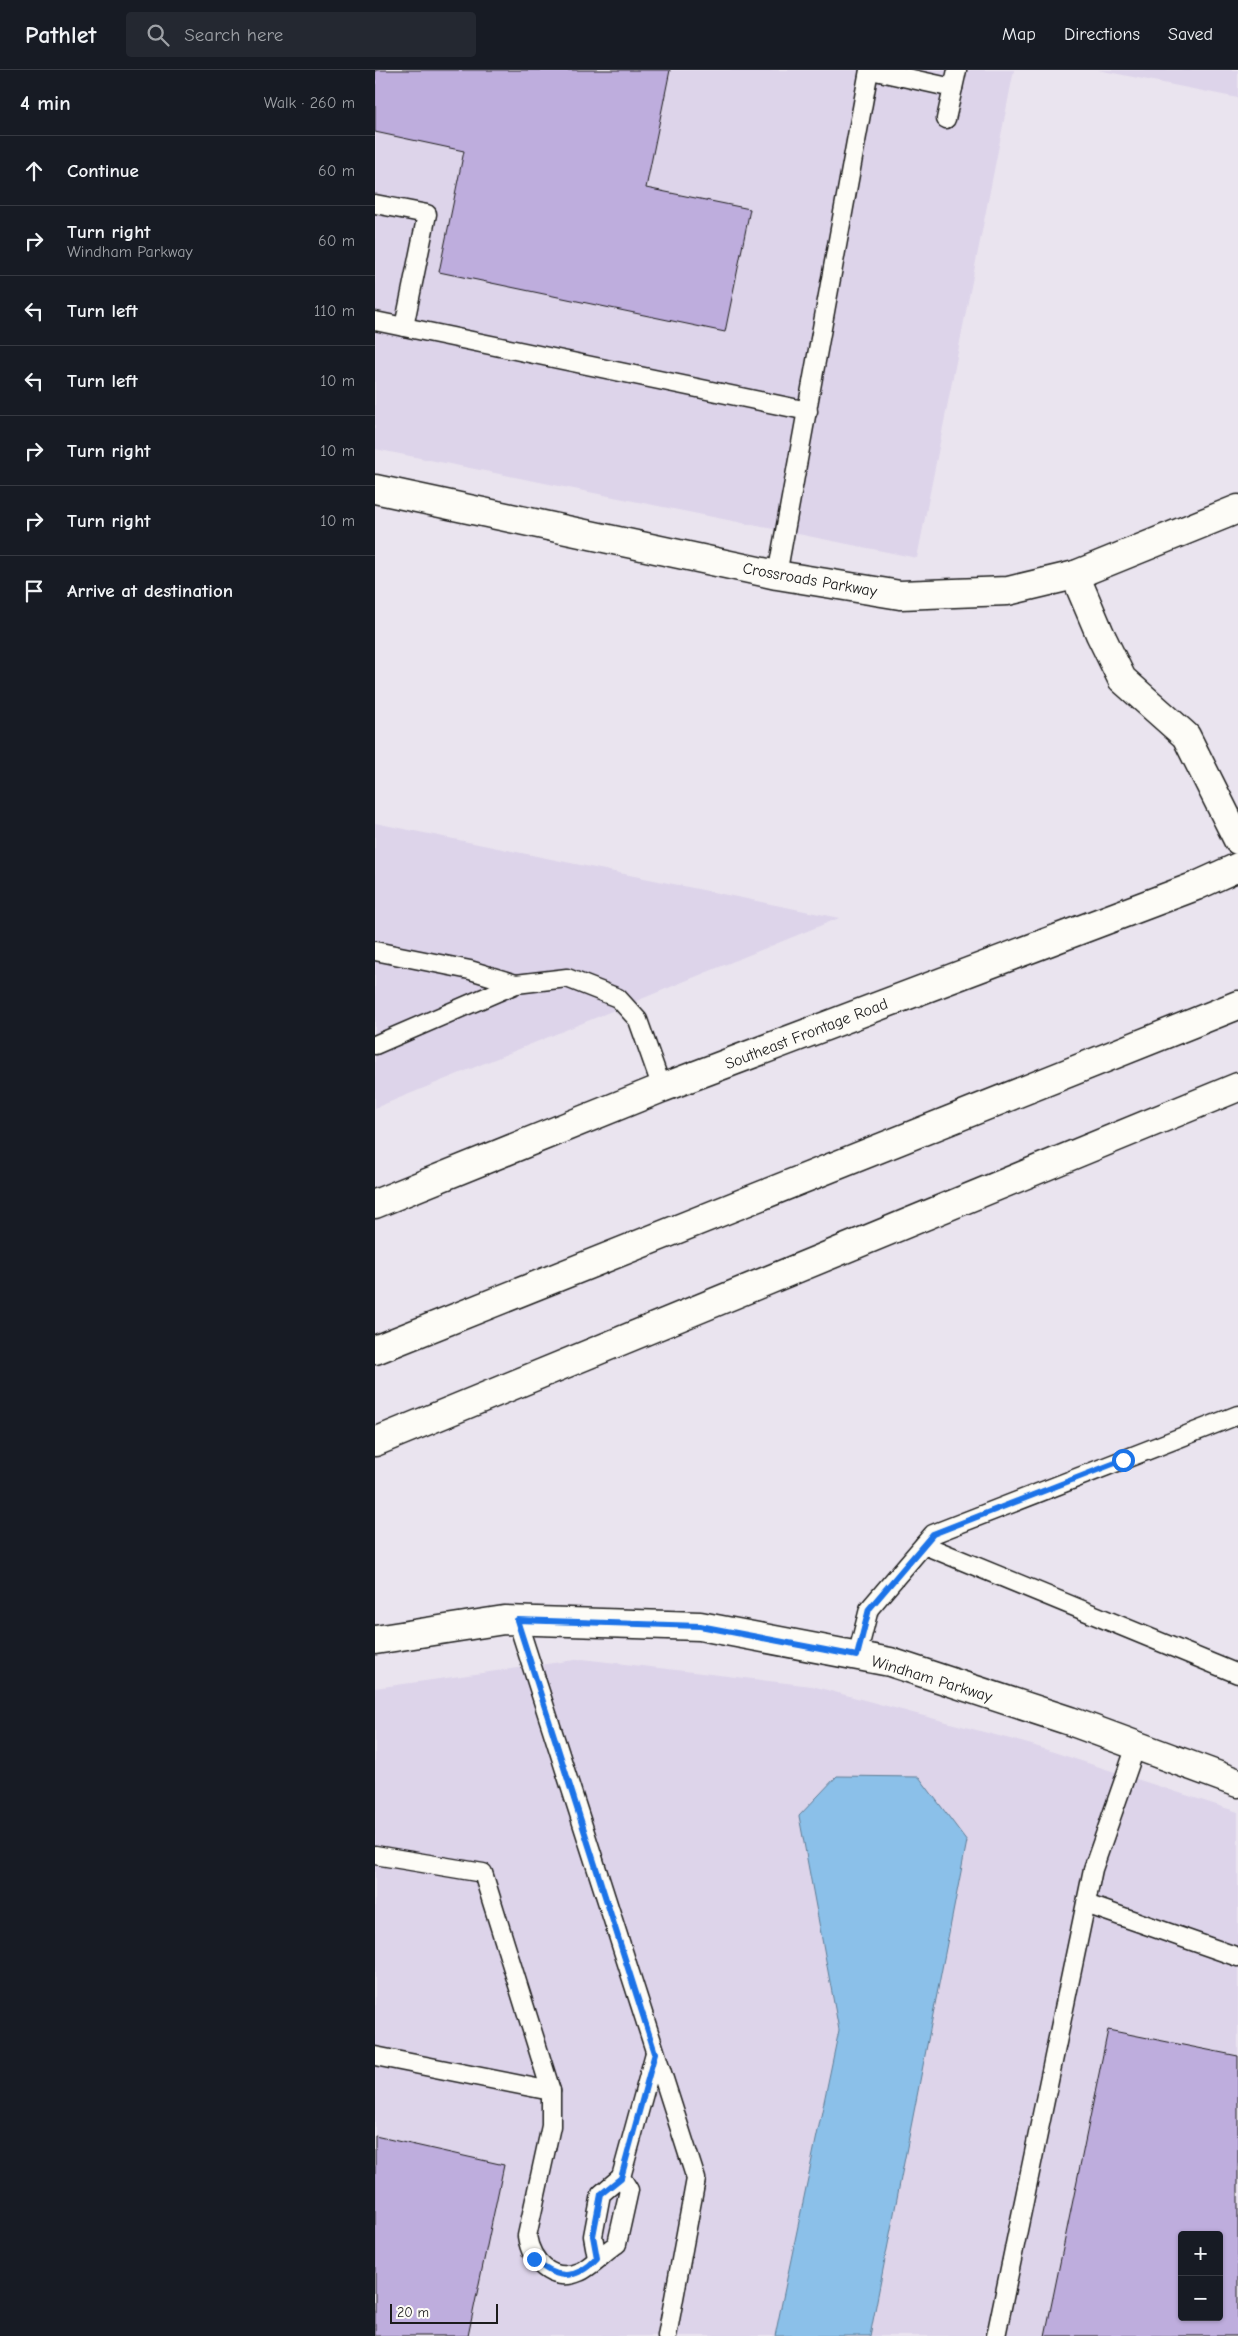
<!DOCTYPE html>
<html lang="en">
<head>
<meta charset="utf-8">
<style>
	:root { --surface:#171b24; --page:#242831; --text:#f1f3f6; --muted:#9ea1a6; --line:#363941 }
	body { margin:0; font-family:"Comic Neue",sans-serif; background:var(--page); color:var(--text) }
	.controls { position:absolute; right:15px; bottom:15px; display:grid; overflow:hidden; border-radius:5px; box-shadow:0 1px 4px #0004 }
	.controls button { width:45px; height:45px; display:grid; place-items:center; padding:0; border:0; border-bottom:1px solid var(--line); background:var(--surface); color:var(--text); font:25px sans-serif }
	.scale { position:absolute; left:15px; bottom:12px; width:108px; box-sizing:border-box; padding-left:5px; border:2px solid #1c1c1c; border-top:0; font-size:14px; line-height:18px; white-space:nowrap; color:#1c1c1c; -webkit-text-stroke:4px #fdfcf7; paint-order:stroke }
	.stop { position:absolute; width:15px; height:15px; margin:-11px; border:4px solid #1a73e8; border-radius:50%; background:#fff }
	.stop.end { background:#1a73e8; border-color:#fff; box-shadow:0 1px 5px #0008 }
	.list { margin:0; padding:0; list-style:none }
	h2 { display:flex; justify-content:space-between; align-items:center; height:65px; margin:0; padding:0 20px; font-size:21px }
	h2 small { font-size:16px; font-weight:400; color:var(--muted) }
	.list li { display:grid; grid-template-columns:32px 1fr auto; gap:15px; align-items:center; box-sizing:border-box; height:70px; padding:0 20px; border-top:1px solid var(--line) }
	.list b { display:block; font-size:19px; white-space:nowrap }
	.list p { margin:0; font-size:16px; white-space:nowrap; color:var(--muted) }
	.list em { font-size:16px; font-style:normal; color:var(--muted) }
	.icon { flex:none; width:28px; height:28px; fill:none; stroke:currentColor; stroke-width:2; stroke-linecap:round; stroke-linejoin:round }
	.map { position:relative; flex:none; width:863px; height:2266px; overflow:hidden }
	header { display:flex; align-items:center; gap:30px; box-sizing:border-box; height:70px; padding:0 25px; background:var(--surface); border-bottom:1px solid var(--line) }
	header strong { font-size:24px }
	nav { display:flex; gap:28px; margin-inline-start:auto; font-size:18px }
	.search { width:350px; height:45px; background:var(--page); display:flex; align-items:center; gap:12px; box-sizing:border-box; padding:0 18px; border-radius:5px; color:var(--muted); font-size:19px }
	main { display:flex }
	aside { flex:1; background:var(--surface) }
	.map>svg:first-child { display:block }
</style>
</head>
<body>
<header>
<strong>Pathlet</strong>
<div class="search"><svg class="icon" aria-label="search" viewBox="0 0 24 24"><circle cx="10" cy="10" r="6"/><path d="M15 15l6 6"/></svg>Search here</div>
<nav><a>Map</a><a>Directions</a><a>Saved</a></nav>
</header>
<main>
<aside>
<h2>4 min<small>Walk · 260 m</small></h2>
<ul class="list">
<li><svg class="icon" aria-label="ahead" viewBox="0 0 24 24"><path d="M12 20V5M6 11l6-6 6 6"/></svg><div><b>Continue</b></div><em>60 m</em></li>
<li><svg class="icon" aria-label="right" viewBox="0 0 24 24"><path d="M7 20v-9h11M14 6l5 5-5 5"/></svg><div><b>Turn right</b><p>Windham Parkway</p></div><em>60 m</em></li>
<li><svg class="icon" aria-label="left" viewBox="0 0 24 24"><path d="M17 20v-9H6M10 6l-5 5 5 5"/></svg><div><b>Turn left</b></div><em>110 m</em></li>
<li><svg class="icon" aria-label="left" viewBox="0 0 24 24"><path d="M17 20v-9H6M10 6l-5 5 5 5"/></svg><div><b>Turn left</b></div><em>10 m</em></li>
<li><svg class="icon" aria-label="right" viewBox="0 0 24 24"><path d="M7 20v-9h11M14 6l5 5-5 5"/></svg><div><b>Turn right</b></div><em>10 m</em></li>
<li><svg class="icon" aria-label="right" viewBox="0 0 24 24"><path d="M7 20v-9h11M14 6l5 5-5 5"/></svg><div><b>Turn right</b></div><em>10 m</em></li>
<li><svg class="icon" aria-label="arrive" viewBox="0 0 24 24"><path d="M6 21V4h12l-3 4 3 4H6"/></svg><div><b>Arrive at destination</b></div></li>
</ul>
</aside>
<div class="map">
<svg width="863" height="2266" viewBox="0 0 863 2266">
	<rect width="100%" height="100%" fill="#eae4ef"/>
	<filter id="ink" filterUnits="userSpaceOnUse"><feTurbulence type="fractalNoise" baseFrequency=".02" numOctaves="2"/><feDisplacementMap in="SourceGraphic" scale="10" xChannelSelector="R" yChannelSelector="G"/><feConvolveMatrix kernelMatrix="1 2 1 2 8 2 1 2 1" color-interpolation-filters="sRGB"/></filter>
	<g filter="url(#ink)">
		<!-- built -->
		<g fill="#ddd4ea" fill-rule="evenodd">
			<polygon points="0,0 639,0 542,488 0,379"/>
			<polygon points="723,0 863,0 863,28"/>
			<polygon points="0,753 464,848 0,1038"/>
			<path d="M207 1589 437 1616 657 1675 863 1742V2266H0V1618ZM807 2165H844V2247H807Z"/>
		</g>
		<!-- water -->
		<polygon fill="#8bc0e9" stroke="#5f7e97" points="462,1706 544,1707 592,1771 495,2266 400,2266 464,1960 424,1746"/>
		<!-- building -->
		<g fill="#beaddd" stroke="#1c1c1c" fill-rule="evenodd">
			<polygon points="0,0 295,0 271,118 375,139 350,262 64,202 89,81 0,62"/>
			<path d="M733 1960 863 1986V2266H670ZM807 2165H844V2247H807Z"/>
			<polygon points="0,2066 129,2095 93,2266 0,2266"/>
		</g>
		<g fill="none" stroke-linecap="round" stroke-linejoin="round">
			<defs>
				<g id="lane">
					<polyline points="496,0 578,18 571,49"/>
					<polyline points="578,18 582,0"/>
					<polyline points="0,134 52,144 29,257"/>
					<polyline points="0,251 433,341"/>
					<polyline points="402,505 494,0"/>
					<polyline points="0,881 95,900 141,914"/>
					<polyline points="0,975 141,914 192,908 243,928 263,950 287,1018"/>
					<polyline points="549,1475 863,1604"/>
					<polyline points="142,1550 321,2109 292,2266"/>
					<polyline points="482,1586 494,1539 558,1464 863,1345"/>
					<path d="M0 1785 108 1803 176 2021V2056L152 2166C156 2191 177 2214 204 2202 215 2198 231 2181 242 2174L254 2120 246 2107 280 1983"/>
					<polyline points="711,1834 863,1887"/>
					<polyline points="0,1986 176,2021"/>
					<polyline points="222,2188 218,2166 226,2124 246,2107"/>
					<polyline points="621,2266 718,1799 761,1676"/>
				</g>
				<g id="street">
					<polyline points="700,505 725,564 747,609 811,666 863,770"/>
					<polyline points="0,1134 287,1018 821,816 863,797"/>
					<polyline points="0,1570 129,1550 325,1556 515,1592 695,1651 863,1713"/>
				</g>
				<polyline id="secondary" points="0,419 402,505 525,525 633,521 700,505 863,439"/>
				<g id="highway">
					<polyline points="0,1280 863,935"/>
					<polyline points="0,1372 863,1017"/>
				</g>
			</defs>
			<!-- lane casing -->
			<use href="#lane" stroke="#1c1c1c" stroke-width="21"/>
			<!-- street casing -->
			<use href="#street" stroke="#1c1c1c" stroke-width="31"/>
			<!-- secondary casing -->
			<use href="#secondary" stroke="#1c1c1c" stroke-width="31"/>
			<!-- highway casing -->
			<use href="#highway" stroke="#1c1c1c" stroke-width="31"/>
			<!-- lane -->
			<use href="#lane" stroke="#fdfcf7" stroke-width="18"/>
			<!-- street -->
			<use href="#street" stroke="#fdfcf7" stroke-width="28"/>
			<!-- secondary -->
			<use href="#secondary" stroke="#fdfcf7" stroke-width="28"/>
			<!-- highway -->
			<use href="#highway" stroke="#fdfcf7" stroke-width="28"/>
		</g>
	</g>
	<g fill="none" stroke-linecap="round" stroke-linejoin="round" filter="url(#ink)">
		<!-- route -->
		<path stroke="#1a73e8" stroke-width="6" d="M159 2189C181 2211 202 2210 222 2188L218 2166 226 2124 246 2108 280 1983 142 1550 325 1556 482 1586 494 1539 558 1464 748 1390"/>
	</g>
	<g text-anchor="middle" stroke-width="4" stroke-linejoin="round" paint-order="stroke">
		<!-- street labels -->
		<g font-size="16" fill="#1c1c1c" stroke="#fdfcf7">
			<text transform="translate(435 509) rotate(10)" y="6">Crossroads Parkway</text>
			<text transform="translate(431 963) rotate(-21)" y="6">Southeast Frontage Road</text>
			<text transform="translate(557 1608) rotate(17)" y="6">Windham Parkway</text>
		</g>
	</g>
</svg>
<div class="controls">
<button>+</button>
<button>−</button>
</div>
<div class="scale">20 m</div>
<div class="stop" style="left:748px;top:1390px"></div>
<div class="stop end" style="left:159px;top:2189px"></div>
</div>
</main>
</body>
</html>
